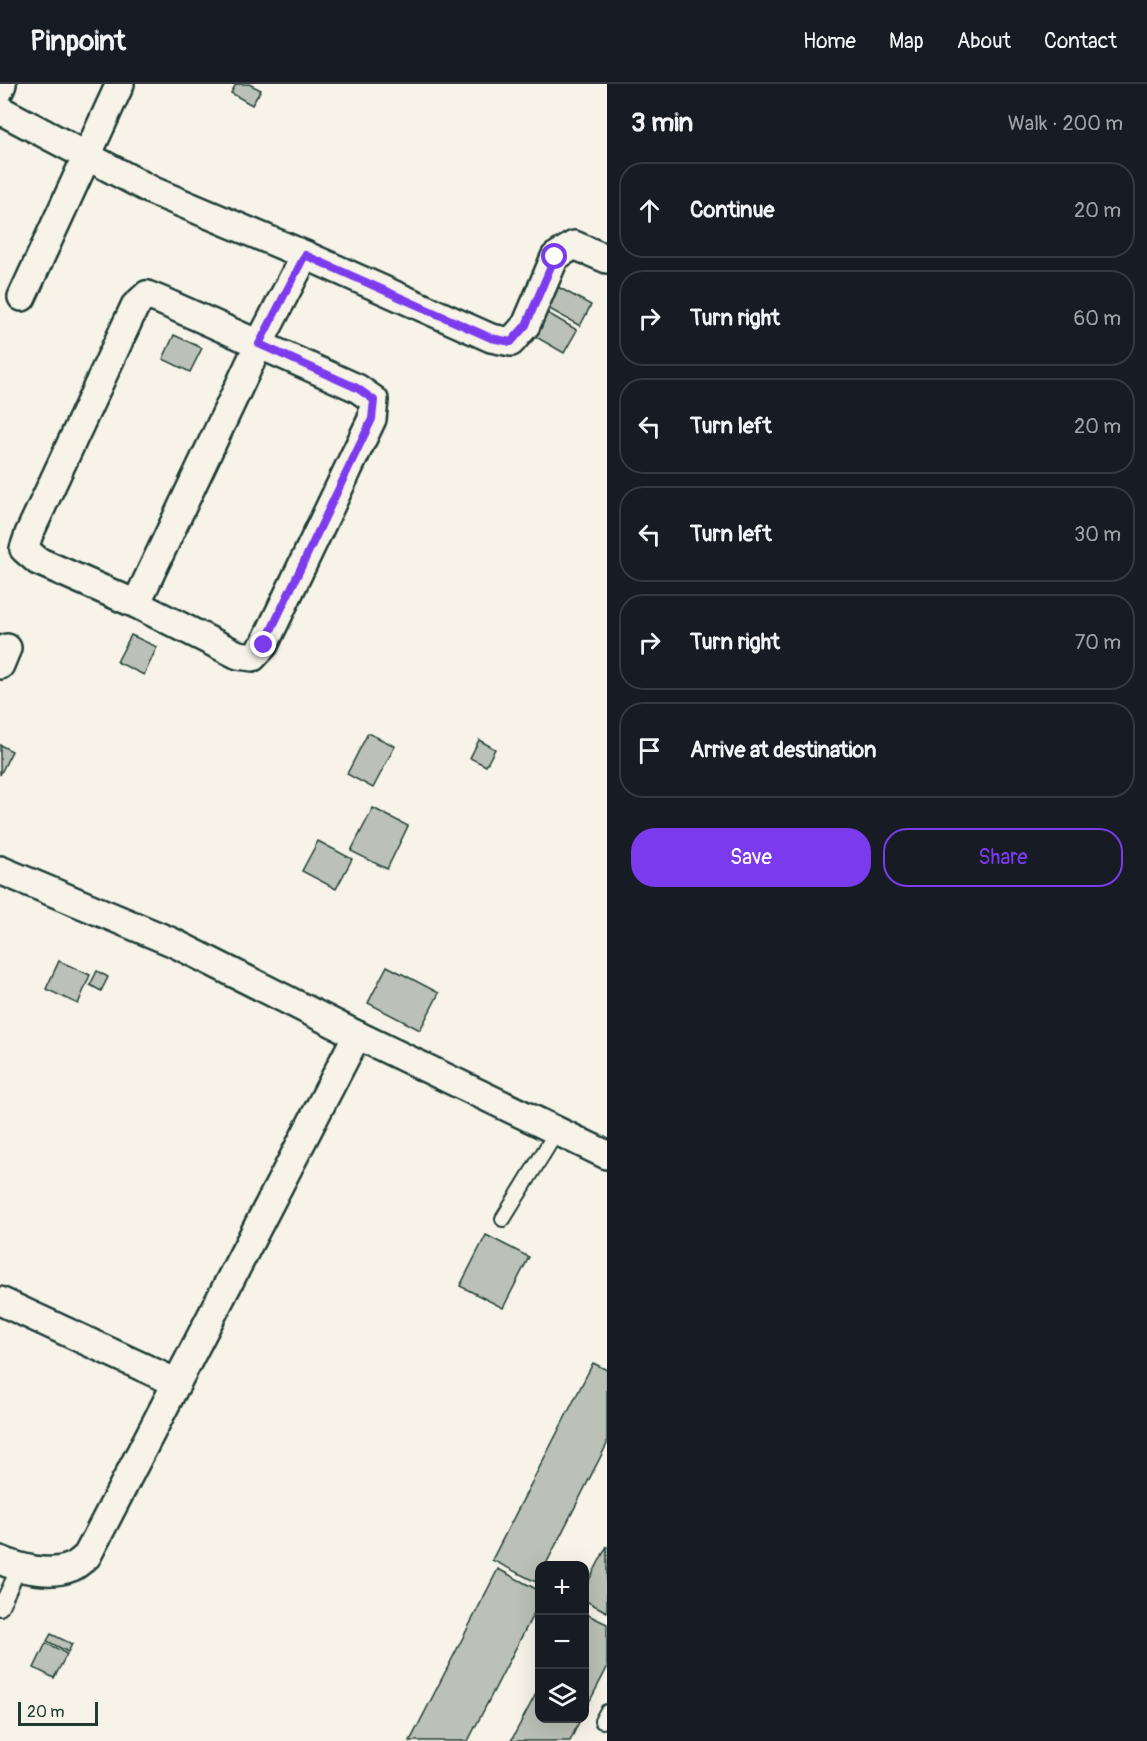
<!DOCTYPE html>
<html lang="en">
<head>
<meta charset="utf-8">
<style>
	:root { --surface:#171b24; --page:#242831; --text:#f1f3f6; --muted:#9ea1a6; --line:#363941; --accent:#7c3aed }
	body { margin:0; font-family:Pangolin,sans-serif; background:var(--page); color:var(--text) }
	.controls { position:absolute; right:18px; bottom:18px; display:grid; overflow:hidden; border-radius:12px; box-shadow:0 6px 24px #0002 }
	.controls button { width:54px; height:54px; display:grid; place-items:center; padding:0; border:0; border-bottom:2px solid var(--line); background:var(--surface); color:var(--text); font:30px sans-serif }
	.scale { position:absolute; left:18px; bottom:15px; width:80px; box-sizing:border-box; padding-left:6px; border:3px solid #1f3d34; border-top:0; font-size:16px; line-height:21px; white-space:nowrap; color:#1f3d34; -webkit-text-stroke:4px #f7f3e8; paint-order:stroke }
	.stop { position:absolute; width:18px; height:18px; margin:-14px; border:4px solid #7c3aed; border-radius:50%; background:#fff }
	.stop.end { background:#7c3aed; border-color:#fff; box-shadow:0 2px 6px #0008 }
	.list { margin:0; padding:0; list-style:none }
	h2 { display:flex; justify-content:space-between; align-items:center; height:78px; margin:0; padding:0 24px; font-size:26px }
	h2 small { font-size:20px; font-weight:400; color:var(--muted) }
	.list li { display:grid; grid-template-columns:39px 1fr auto; gap:18px; align-items:center; box-sizing:border-box; height:96px; margin:0 12px 12px; padding:0 12px; border:2px solid var(--line); border-radius:24px }
	.list b { display:block; font-size:22px; white-space:nowrap }
	.list em { font-size:20px; font-style:normal; color:var(--muted) }
	.actions { display:flex; gap:12px; padding:18px 24px }
	.actions a { flex:1; padding:14px 0; border:2px solid var(--accent); border-radius:24px; text-align:center; font-size:21px; color:var(--accent) }
	.actions .main { background:var(--accent); color:#fff }
	.icon { flex:none; width:33px; height:33px; fill:none; stroke:currentColor; stroke-width:2; stroke-linecap:round; stroke-linejoin:round }
	.map { position:relative; flex:none; width:607px; height:1657px; overflow:hidden }
	header { display:flex; align-items:center; gap:36px; box-sizing:border-box; height:84px; padding:0 30px; background:var(--surface); border-bottom:2px solid var(--line) }
	header strong { font-size:28px }
	nav { display:flex; gap:33px; margin-inline-start:auto; font-size:21px }
	main { display:flex }
	aside { flex:1; background:var(--surface) }
	.map>svg:first-child { display:block }
</style>
</head>
<body>
<header>
<strong>Pinpoint</strong>
<nav><a>Home</a><a>Map</a><a>About</a><a>Contact</a></nav>
</header>
<main>
<div class="map">
<svg width="607" height="1657" viewBox="0 0 607 1657">
	<rect width="100%" height="100%" fill="#f7f3e8"/>
	<filter id="ink" filterUnits="userSpaceOnUse"><feTurbulence type="fractalNoise" baseFrequency=".0167" numOctaves="2"/><feDisplacementMap in="SourceGraphic" scale="12" xChannelSelector="R" yChannelSelector="G"/><feConvolveMatrix kernelMatrix="1 2 1 2 8 2 1 2 1" color-interpolation-filters="sRGB"/></filter>
	<g filter="url(#ink)">
		<!-- building -->
		<g fill="#bbc1b6" stroke="#1f3d34" stroke-width="1.5">
			<polygon points="236,0 249,0 261,6 252,21 231,9"/>
			<polygon points="558,203 591,221 580,242 546,223"/>
			<polygon points="544,227 577,246 564,269 531,250"/>
			<polygon points="174,251 202,264 190,288 163,275"/>
			<polygon points="131,551 157,563 144,591 117,578"/>
			<polygon points="368,649 395,662 373,704 347,690"/>
			<polygon points="479,656 495,665 486,682 470,674"/>
			<polygon points="0,661 12,667 0,691"/>
			<polygon points="373,724 408,742 387,785 351,767"/>
			<polygon points="318,757 352,775 336,805 302,787"/>
			<polygon points="59,877 90,891 78,920 46,905"/>
			<polygon points="387,882 439,909 420,946 368,919"/>
			<polygon points="97,887 108,893 101,907 90,901"/>
			<polygon points="486,1151 529,1173 503,1224 460,1202"/>
			<polygon points="593,1279 607,1286 607,1360 545,1482 540,1482 540,1492 536,1498 492,1476"/>
			<polygon points="607,1462 607,1528 584,1516 584,1506"/>
			<polygon points="498,1485 540,1507 540,1517 468,1657 410,1657"/>
			<polygon points="584,1529 607,1540 607,1584 584,1628"/>
			<polygon points="51,1550 72,1560 68,1568 47,1557"/>
			<polygon points="46,1559 67,1570 54,1594 34,1584"/>
			<polygon points="540,1602 540,1634 581,1634 570,1657 511,1657"/>
		</g>
		<g fill="none" stroke-linecap="round" stroke-linejoin="round">
			<defs>
				<g id="service">
					<polyline points="503,1135 557,1047"/>
					<polyline points="0,1524 20,1482"/>
					<polyline points="602,1637 607,1628"/>
				</g>
				<g id="minor">
					<polyline points="0,5 2,0"/>
					<polyline points="0,26 153,107 305,171"/>
					<polyline points="22,213 120,0"/>
					<polyline points="136,520 238,571 253,573 264,561 372,335 374,316 357,304 162,217 147,211 135,222 29,450 24,465 38,477 136,520 259,260 305,171 491,254 511,258 526,241 555,173 574,161 607,175"/>
					<polyline points="0,581 7,564"/>
					<polyline points="0,786 172,858 357,951 607,1071"/>
					<polyline points="0,1217 177,1299"/>
					<path d="M0 1476C21 1485 50 1492 72 1483 77 1481 83 1475 87 1472L357 951"/>
				</g>
			</defs>
			<!-- service casing -->
			<use href="#service" stroke="#1f3d34" stroke-width="18"/>
			<!-- minor casing -->
			<use href="#minor" stroke="#1f3d34" stroke-width="32"/>
			<!-- service -->
			<use href="#service" stroke="#f7f3e8" stroke-width="14"/>
			<!-- minor -->
			<use href="#minor" stroke="#f7f3e8" stroke-width="27"/>
		</g>
	</g>
	<g fill="none" stroke-linecap="round" stroke-linejoin="round" filter="url(#ink)">
		<!-- route -->
		<polyline stroke="#7c3aed" stroke-width="8" points="264,561 372,335 374,316 357,304 259,260 305,171 491,254 511,258 526,241 555,173"/>
	</g>
</svg>
<div class="controls">
<button>+</button>
<button>−</button>
<button><svg class="icon" aria-label="layers" viewBox="0 0 24 24"><path d="M12 4l9 5-9 5-9-5zM3 14l9 5 9-5"/></svg></button>
</div>
<div class="scale">20 m</div>
<div class="stop" style="left:555px;top:173px"></div>
<div class="stop end" style="left:264px;top:561px"></div>
</div>
<aside>
<h2>3 min<small>Walk · 200 m</small></h2>
<ul class="list">
<li><svg class="icon" aria-label="ahead" viewBox="0 0 24 24"><path d="M12 20V5M6 11l6-6 6 6"/></svg><div><b>Continue</b></div><em>20 m</em></li>
<li><svg class="icon" aria-label="right" viewBox="0 0 24 24"><path d="M7 20v-9h11M14 6l5 5-5 5"/></svg><div><b>Turn right</b></div><em>60 m</em></li>
<li><svg class="icon" aria-label="left" viewBox="0 0 24 24"><path d="M17 20v-9H6M10 6l-5 5 5 5"/></svg><div><b>Turn left</b></div><em>20 m</em></li>
<li><svg class="icon" aria-label="left" viewBox="0 0 24 24"><path d="M17 20v-9H6M10 6l-5 5 5 5"/></svg><div><b>Turn left</b></div><em>30 m</em></li>
<li><svg class="icon" aria-label="right" viewBox="0 0 24 24"><path d="M7 20v-9h11M14 6l5 5-5 5"/></svg><div><b>Turn right</b></div><em>70 m</em></li>
<li><svg class="icon" aria-label="arrive" viewBox="0 0 24 24"><path d="M6 21V4h12l-3 4 3 4H6"/></svg><div><b>Arrive at destination</b></div></li>
</ul>
<div class="actions"><a class="main">Save</a><a>Share</a></div>
</aside>
</main>
</body>
</html>
